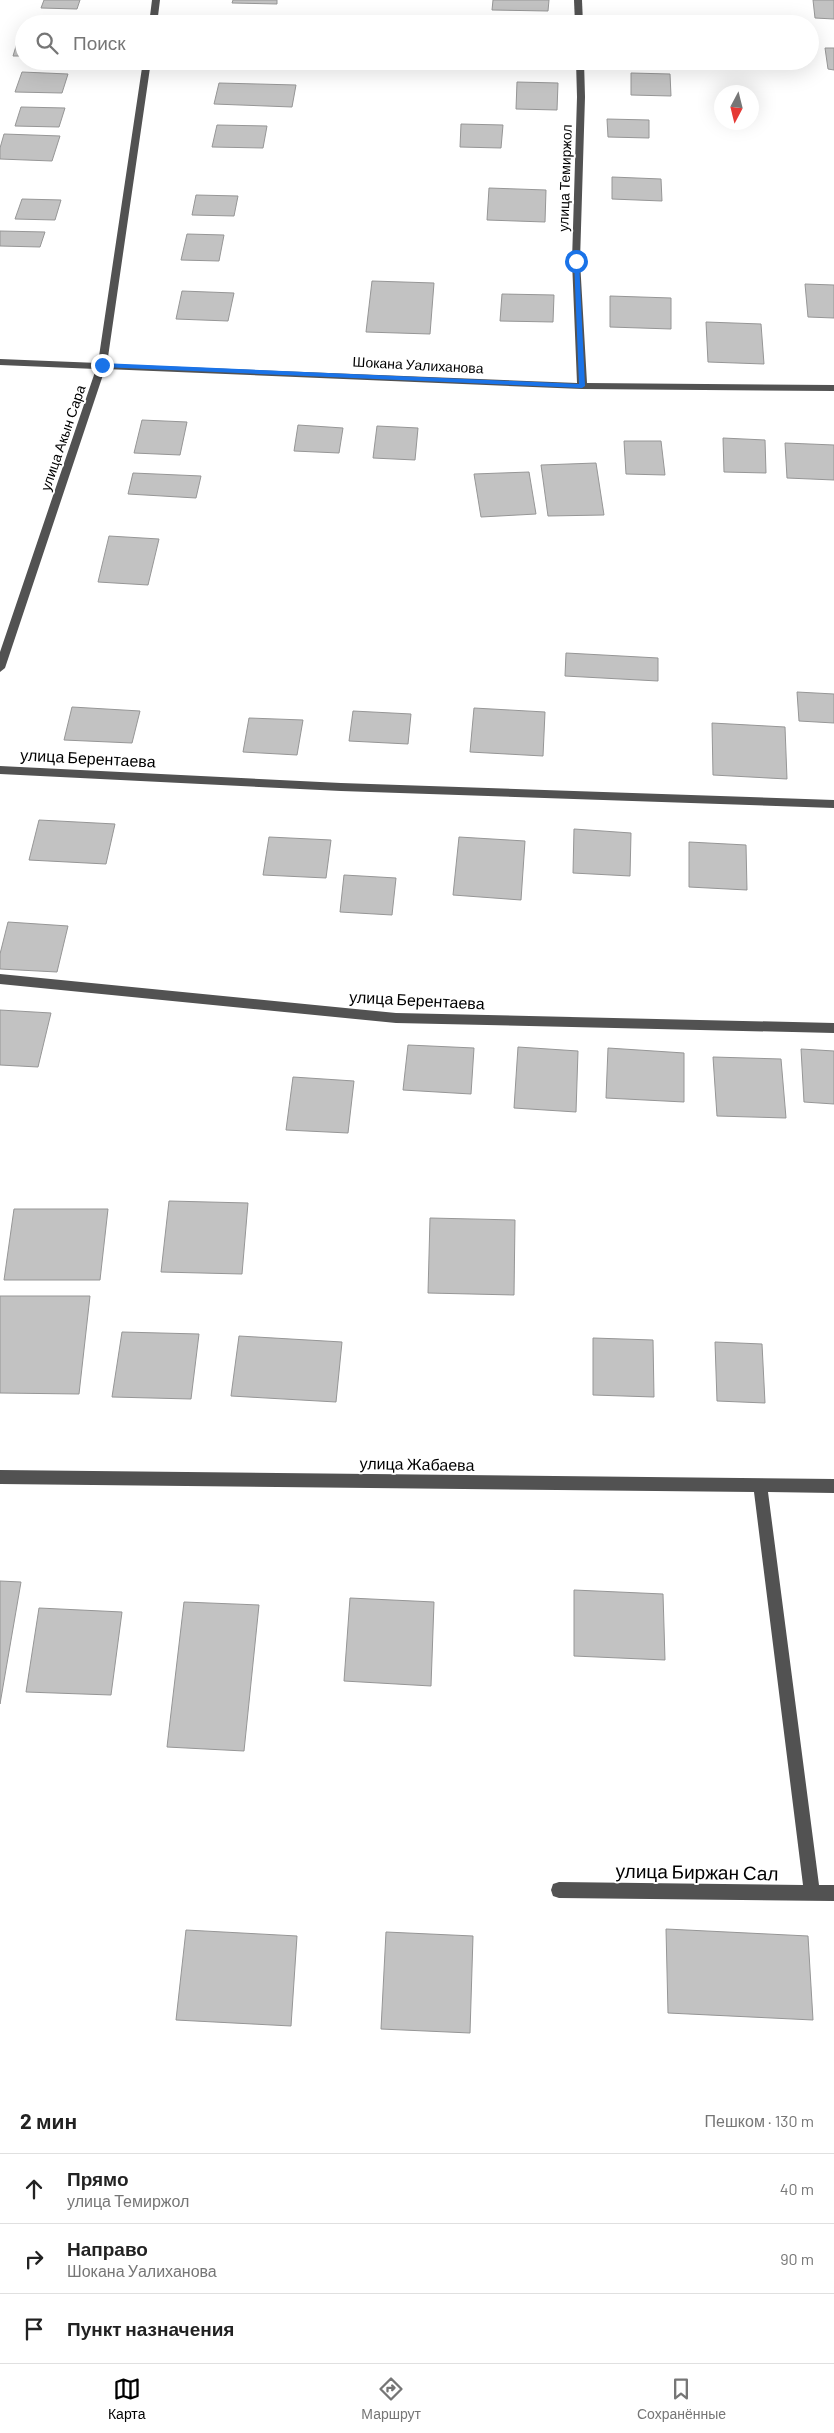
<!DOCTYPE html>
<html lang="ru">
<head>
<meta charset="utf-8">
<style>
	:root { --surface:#fff; --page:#f2f2f2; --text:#222; --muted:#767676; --line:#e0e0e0; --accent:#000 }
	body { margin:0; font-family:Barlow,sans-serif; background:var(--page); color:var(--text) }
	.compass { position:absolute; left:714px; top:85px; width:45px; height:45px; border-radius:50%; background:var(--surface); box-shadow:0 5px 20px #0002; rotate:187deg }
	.stop { position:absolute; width:15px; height:15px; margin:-11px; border:4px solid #1a73e8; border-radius:50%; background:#fff }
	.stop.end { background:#1a73e8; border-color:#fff; box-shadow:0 1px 5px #0008 }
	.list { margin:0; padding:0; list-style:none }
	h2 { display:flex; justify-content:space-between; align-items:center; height:65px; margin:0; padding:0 20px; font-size:21px }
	h2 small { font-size:16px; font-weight:400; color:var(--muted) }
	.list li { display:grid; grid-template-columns:32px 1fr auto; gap:15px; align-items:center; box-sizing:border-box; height:70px; padding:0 20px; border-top:1px solid var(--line) }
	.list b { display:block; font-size:19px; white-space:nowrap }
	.list p { margin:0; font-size:16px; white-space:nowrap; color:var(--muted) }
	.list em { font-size:16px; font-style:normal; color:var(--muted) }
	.icon { flex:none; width:28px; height:28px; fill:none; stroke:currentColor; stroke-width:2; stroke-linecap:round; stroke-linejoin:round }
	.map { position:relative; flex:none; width:834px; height:2088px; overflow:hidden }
	.search { position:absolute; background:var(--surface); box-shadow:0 5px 20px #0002; left:15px; right:15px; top:15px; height:55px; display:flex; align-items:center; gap:12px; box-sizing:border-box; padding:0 18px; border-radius:28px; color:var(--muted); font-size:19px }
	.sheet { height:275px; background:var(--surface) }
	nav { display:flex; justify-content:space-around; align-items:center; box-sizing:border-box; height:70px; border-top:1px solid var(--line); background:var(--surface); font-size:14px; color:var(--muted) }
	nav a { display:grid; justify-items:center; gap:2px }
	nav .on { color:var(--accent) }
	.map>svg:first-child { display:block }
</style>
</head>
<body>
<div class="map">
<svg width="834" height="2088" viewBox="0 0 834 2088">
	<rect width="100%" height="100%" fill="#fff"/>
	<!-- building -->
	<g fill="#c2c2c2" stroke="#969696">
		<polygon points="44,0 80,0 77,9 41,8"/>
		<polygon points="233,0 277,0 277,4 232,3"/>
		<polygon points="493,0 549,0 548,11 492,10"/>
		<polygon points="813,0 834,0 834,19 815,18"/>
		<polygon points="621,19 664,20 664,24 621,24"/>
		<polygon points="17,43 24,43 24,56 13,56"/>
		<polygon points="825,48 834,48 834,70 828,69"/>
		<polygon points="22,72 68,74 62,93 15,92"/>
		<polygon points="631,73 670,74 671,96 631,95"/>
		<polygon points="517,82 558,83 557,110 516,109"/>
		<polygon points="219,83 296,85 292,107 214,104"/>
		<polygon points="21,107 65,108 59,127 15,126"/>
		<polygon points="607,119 649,120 649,138 608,137"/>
		<polygon points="461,124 503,125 501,148 460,147"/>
		<polygon points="217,125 267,126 263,148 212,147"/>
		<polygon points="4,134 60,136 52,161 0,159 0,148"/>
		<polygon points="612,177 661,179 662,201 612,199"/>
		<polygon points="489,188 546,190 545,222 487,220"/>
		<polygon points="196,195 238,196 234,216 192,215"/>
		<polygon points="22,199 61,200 55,220 15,219"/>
		<polygon points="0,231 45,232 40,247 0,246"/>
		<polygon points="187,234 224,235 219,261 181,260"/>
		<polygon points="372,281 434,283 430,334 366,332"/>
		<polygon points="805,284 834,285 834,318 808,317"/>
		<polygon points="182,291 234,293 228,321 176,319"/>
		<polygon points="502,294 554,295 553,322 500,321"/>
		<polygon points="610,296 671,298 671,329 610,327"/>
		<polygon points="706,322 761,324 764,364 708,362"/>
		<polygon points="142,420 187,422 180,455 134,453"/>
		<polygon points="298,425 343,428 339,453 294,451"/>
		<polygon points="377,426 418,428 415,460 373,458"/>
		<polygon points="723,438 765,440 766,473 724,472"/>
		<polygon points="624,441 661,441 665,475 626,474"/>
		<polygon points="785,443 834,445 834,480 787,478"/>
		<polygon points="596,463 604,515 548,516 541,465"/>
		<polygon points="529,472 536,514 481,517 474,474"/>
		<polygon points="133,473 201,476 196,498 128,494"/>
		<polygon points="109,536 159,539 148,585 98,582"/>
		<polygon points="566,653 658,658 658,681 565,676"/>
		<polygon points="797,692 834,694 834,723 799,721"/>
		<polygon points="72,707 140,711 132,743 64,740"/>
		<polygon points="474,708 545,712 543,756 470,752"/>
		<polygon points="353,711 411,714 408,744 349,741"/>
		<polygon points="249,718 303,720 297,755 243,752"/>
		<polygon points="712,723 785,727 787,779 713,775"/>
		<polygon points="39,820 115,824 106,864 29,860"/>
		<polygon points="574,829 631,833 630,876 573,873"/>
		<polygon points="269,837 331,840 326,878 263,875"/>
		<polygon points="459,837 525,841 521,900 453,895"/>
		<polygon points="689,842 746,845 747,890 689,887"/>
		<polygon points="344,875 396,878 392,915 340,912"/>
		<polygon points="8,922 68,926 57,972 0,969 0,954"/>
		<polygon points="0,1010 51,1013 38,1067 0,1065"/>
		<polygon points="408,1045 474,1048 471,1094 403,1090"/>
		<polygon points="518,1047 578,1051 576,1112 514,1108"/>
		<polygon points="608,1048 684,1053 684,1102 606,1098"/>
		<polygon points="801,1049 834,1051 834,1104 804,1102"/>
		<polygon points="713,1057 781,1059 786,1118 717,1116"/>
		<polygon points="293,1077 354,1081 348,1133 286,1130"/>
		<polygon points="169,1201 248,1203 242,1274 161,1272"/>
		<polygon points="14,1209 108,1209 100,1280 4,1280"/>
		<polygon points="430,1218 515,1220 514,1295 428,1293"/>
		<polygon points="0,1296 90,1296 79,1394 0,1393"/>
		<polygon points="122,1332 199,1334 191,1399 112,1397"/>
		<polygon points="239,1336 342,1342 336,1402 231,1396"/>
		<polygon points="593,1338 653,1340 654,1397 593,1395"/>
		<polygon points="715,1342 762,1344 765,1403 717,1401"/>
		<polygon points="0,1581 21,1582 0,1704"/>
		<polygon points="574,1590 663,1594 665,1660 574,1656"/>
		<polygon points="350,1598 434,1602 431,1686 344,1681"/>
		<polygon points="184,1602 259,1605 244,1751 167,1747"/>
		<polygon points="39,1608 122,1612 111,1695 26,1692"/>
		<polygon points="666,1929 808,1936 813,2020 668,2013"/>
		<polygon points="186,1930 297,1936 291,2026 176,2020"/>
		<polygon points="386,1932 473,1936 470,2033 381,2029"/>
	</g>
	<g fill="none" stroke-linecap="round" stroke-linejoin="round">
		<!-- minor -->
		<g fill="#525252" fill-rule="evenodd">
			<polygon points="152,0 160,0 157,24 149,24"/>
			<polygon points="574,0 582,0 583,24 575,24"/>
			<polygon points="143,61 151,61 107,364 577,383 572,261 577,97 576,61 584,61 585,97 580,261 587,383 834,385 834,391 582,389 105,369 5,668 0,672 0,652 96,369 0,365 0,359 98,363"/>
			<polygon points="0,766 341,783 834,800 834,808 341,791 0,774"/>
			<polygon points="0,974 396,1013 834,1023 834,1033 396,1023 0,984"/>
			<polygon points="0,1470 834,1479 834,1493 768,1492 819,1885 834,1885 834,1901 559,1898 553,1896 551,1890 553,1884 559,1882 803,1885 754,1492 0,1484"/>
		</g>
	</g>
	<!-- route -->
	<polygon fill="#1a73e8" points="574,260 579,261 585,386 582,388 102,367 99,365 102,363 579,384"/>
	<g text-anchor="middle" stroke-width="4" stroke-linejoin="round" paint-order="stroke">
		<!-- far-street labels -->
		<g font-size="14" fill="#000" stroke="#fff">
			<text transform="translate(565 178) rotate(-88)" y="5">улица Темиржол</text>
			<text transform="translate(418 365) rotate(3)" y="5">Шокана Уалиханова</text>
			<text transform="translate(63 438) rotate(-71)" y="5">улица Акын Сара</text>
		</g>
		<!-- street labels -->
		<g font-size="16" fill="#000" stroke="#fff">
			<text transform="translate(88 758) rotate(3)" y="6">улица Берентаева</text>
			<text transform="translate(417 1000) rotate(3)" y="6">улица Берентаева</text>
			<text transform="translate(417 1464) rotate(1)" y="6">улица Жабаева</text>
		</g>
		<!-- near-street labels -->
		<g font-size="19" fill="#000" stroke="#fff">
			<text transform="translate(697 1872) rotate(1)" y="7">улица Биржан Сал</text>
		</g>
	</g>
</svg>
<svg class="compass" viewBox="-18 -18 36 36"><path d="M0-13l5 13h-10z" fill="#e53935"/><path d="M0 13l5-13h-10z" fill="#767676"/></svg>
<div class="stop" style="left:576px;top:261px"></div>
<div class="stop end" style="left:102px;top:365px"></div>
<div class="search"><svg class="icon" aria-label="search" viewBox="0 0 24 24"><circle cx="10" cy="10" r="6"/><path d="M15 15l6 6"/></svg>Поиск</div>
</div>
<section class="sheet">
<h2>2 мин<small>Пешком · 130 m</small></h2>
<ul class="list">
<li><svg class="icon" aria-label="ahead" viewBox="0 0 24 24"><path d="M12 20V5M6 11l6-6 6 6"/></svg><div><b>Прямо</b><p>улица Темиржол</p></div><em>40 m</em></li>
<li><svg class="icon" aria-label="right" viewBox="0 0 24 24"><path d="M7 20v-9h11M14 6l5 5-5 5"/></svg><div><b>Направо</b><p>Шокана Уалиханова</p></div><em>90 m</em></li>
<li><svg class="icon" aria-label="arrive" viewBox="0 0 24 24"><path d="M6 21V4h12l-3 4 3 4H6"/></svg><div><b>Пункт назначения</b></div></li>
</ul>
</section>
<nav>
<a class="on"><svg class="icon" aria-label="map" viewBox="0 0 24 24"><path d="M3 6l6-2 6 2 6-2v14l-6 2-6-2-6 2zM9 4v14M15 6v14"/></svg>Карта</a>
<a><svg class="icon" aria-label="directions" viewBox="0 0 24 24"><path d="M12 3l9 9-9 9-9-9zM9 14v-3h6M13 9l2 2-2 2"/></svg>Маршрут</a>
<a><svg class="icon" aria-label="saved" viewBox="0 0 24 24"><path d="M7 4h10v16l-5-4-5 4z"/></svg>Сохранённые</a>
</nav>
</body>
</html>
